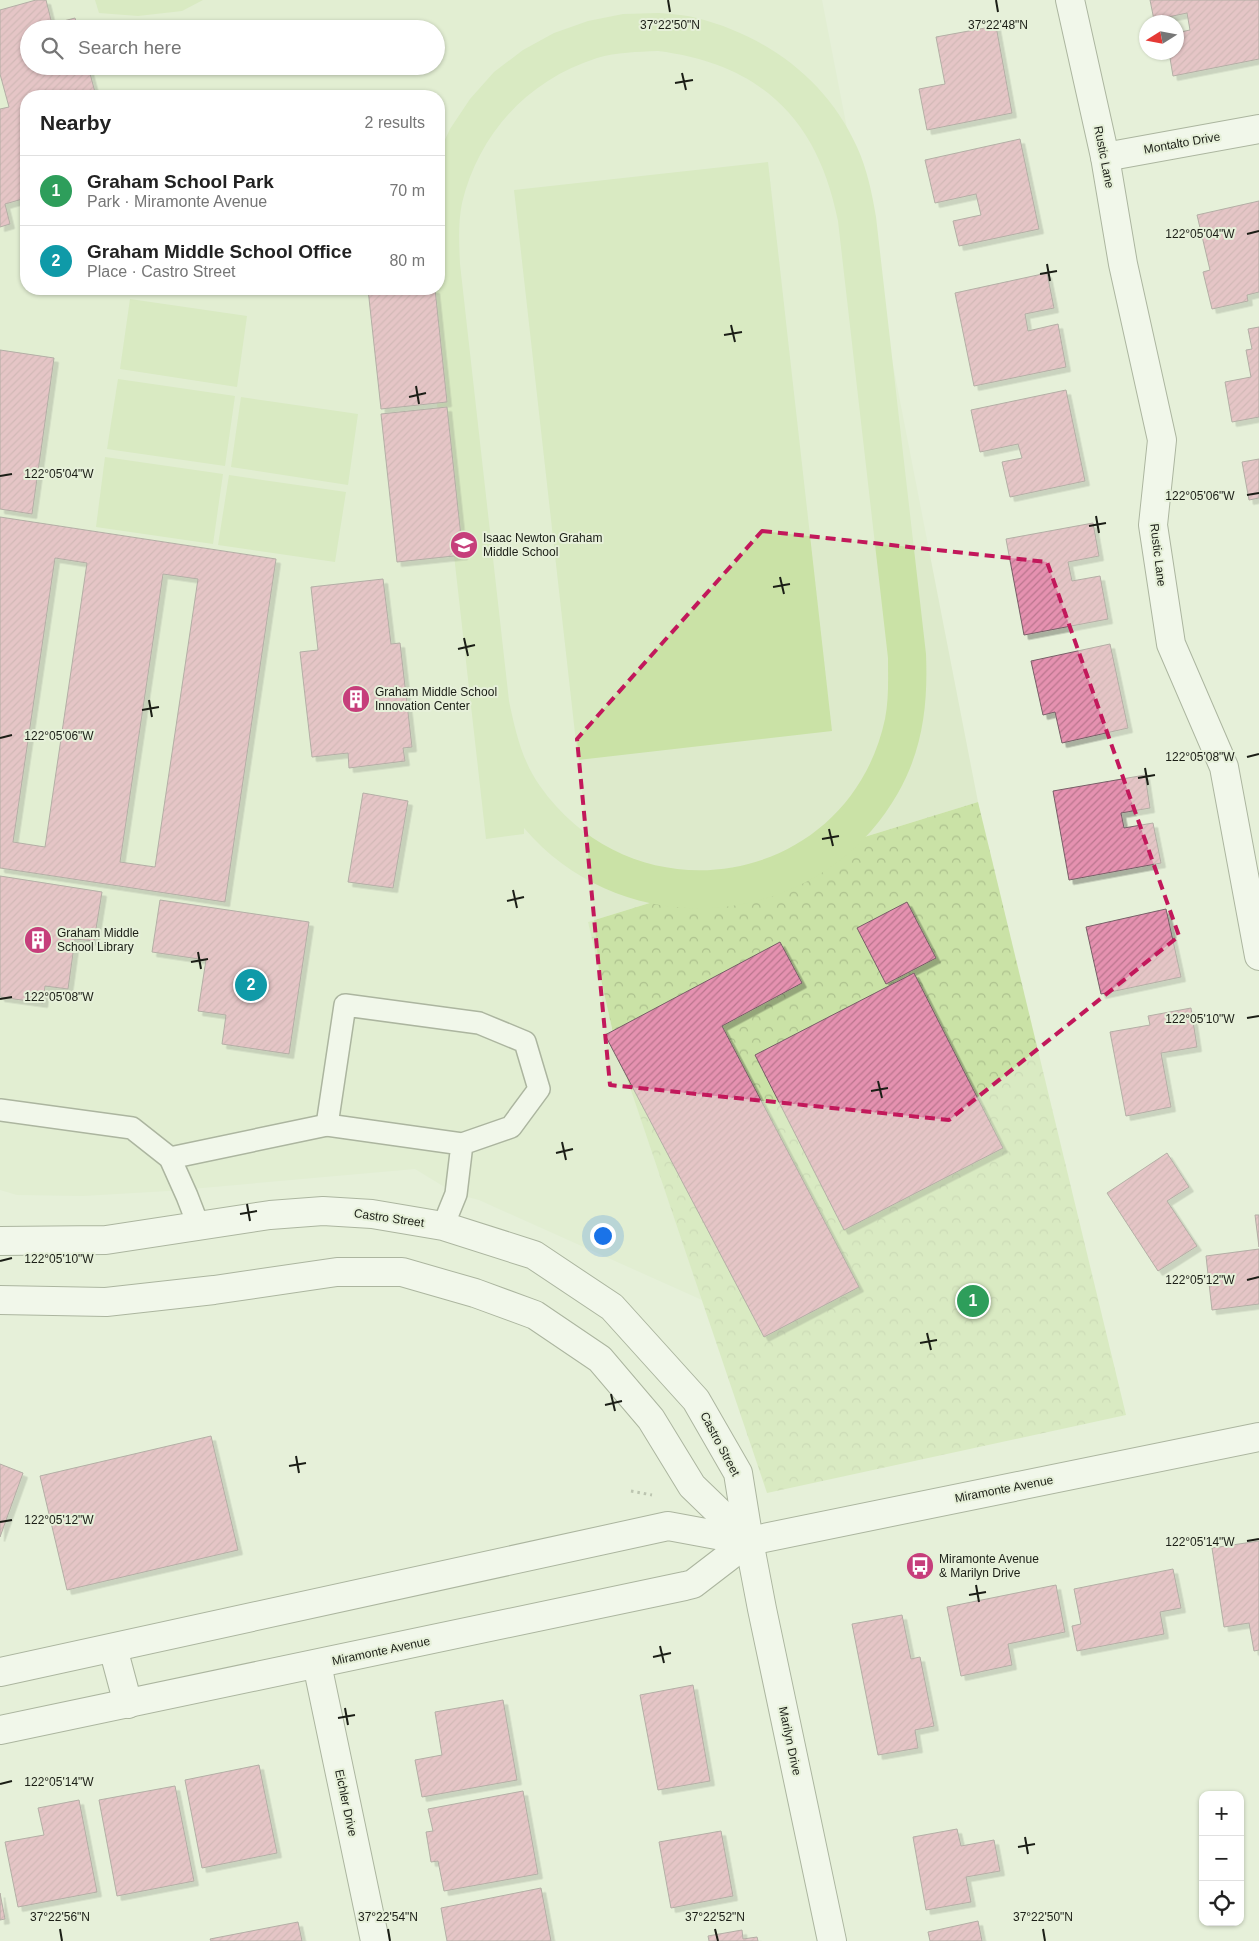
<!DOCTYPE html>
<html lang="en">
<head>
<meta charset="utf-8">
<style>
	:root { --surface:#fff; --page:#f6f6f6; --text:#222; --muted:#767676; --line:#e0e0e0; --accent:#c63e7b }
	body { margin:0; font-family:Arial,sans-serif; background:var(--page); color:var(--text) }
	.controls { position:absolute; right:15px; bottom:15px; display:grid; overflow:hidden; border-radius:10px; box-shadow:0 1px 4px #0004 }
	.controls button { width:45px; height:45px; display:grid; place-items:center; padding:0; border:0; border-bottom:1px solid var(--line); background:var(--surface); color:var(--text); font:25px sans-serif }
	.compass { position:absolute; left:1139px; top:15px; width:45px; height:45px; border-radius:50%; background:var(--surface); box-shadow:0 1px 4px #0004; rotate:259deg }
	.you { position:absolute; left:602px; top:1235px; width:18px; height:18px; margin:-12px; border:4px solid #fff; border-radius:50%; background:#1a73e8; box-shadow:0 0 0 8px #1a73e833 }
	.badge { display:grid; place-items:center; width:32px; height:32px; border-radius:50%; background:var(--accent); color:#fff; font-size:16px; font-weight:700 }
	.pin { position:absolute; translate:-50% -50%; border:2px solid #fff; box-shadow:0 1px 5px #0006 }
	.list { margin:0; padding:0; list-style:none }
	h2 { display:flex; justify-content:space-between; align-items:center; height:65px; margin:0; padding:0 20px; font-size:21px }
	h2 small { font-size:16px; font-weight:400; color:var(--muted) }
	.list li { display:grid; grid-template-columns:32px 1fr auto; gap:15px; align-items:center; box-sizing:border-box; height:70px; padding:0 20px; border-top:1px solid var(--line) }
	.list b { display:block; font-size:19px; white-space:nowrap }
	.list p { margin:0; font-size:16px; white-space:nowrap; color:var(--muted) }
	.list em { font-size:16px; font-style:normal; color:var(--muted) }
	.icon { flex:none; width:28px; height:28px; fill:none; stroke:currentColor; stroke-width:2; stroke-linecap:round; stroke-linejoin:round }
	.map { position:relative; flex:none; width:1259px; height:1941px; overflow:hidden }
	.search { position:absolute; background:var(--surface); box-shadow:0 1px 4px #0004; left:20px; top:20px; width:425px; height:55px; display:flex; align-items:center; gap:12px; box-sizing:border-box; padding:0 18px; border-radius:28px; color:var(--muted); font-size:19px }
	.panel { position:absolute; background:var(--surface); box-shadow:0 1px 4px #0004; left:20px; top:90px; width:425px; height:205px; border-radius:20px }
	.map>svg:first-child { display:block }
</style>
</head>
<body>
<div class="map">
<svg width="1259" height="1941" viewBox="0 0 1259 1941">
	<defs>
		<pattern id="forest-crowns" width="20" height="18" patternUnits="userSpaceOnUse" patternTransform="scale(1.25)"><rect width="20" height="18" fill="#cae2a6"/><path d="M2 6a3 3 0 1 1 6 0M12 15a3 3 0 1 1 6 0" fill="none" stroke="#adc18e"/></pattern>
		<pattern id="building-hatch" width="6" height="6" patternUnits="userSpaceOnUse" patternTransform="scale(1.25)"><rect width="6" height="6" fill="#e591b0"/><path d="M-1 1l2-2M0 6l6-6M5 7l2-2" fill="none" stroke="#b9768e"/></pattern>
		<filter id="shadow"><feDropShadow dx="4.5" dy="4.5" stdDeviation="0" flood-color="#0004"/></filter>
	</defs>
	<rect width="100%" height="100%" fill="#e6f0d9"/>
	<!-- built -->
	<path fill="#ddeacb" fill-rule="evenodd" d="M0 0H822L978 802 588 922 616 1046 702 1300 479 1200 456 1194 415 1169 168 1191 83 1196 17 1195 0 1190ZM29 29H436V66H29ZM26 96H439V289H26Z"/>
	<!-- forest -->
	<polygon fill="url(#forest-crowns)" points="978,802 1126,1415 767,1493 616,1046 588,922"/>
	<!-- pitch -->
	<g fill="#cae2a6" fill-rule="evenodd">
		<polygon points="95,0 203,0 182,11 138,16 99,13"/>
		<path d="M659 13C671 14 685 15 697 18 767 36 827 80 857 147 867 169 872 193 876 217L926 654C928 704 923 749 898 793 820 931 626 948 524 828V834L486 839 424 289H439V152L450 129 470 99 494 72 523 50 554 33 588 21 623 14ZM658 51C761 64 818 119 838 221L888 658C888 678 889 699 885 719 849 886 637 924 540 786 522 761 515 730 509 701L460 264C459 243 458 223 462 203 479 133 528 80 597 58 617 52 637 52 658 51Z"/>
		<polygon points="768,162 832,731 578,760 514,190"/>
		<polygon points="130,299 247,316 237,387 120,369"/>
		<polygon points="118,379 235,396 225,466 107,449"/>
		<polygon points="241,397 358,414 348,485 231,467"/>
		<polygon points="105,457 223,474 213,544 96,527"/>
		<polygon points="229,475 346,492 335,562 218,545"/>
	</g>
	<!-- building -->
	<g fill="url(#building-hatch)" stroke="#775f67" fill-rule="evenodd" filter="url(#shadow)">
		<polygon points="36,0 46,0 52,24 75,18 78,29 29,29 29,66 88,66 96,96 26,96 26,198 5,204 10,224 0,227 0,109 9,107 0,74 0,10"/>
		<polygon points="1150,0 1259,0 1259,59 1173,76 1169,52 1176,52 1176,33 1190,30 1187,13 1154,20"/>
		<polygon points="996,26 1012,113 927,130 919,89 945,84 936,37"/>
		<polygon points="1020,139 1039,229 959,246 953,221 981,215 976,194 935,203 925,160"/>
		<polygon points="1259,201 1259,292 1247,295 1248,301 1212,309 1203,272 1210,270 1197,215"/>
		<polygon points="1047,273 1054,308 1025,314 1028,331 1058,324 1066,367 974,386 955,293"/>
		<polygon points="368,289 435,289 447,402 381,409"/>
		<polygon points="1259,327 1259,417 1232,422 1225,382 1251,377 1246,350 1252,349 1248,329"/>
		<polygon points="0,350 54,358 32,514 0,509"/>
		<polygon points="1066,390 1085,481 1010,497 1002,462 1022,458 1018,444 980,452 971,410"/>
		<polygon points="447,407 463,555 397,562 381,414"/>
		<polygon points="1259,459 1259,498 1249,500 1242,462"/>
		<path d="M0 517 276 559 225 902 0 868ZM55 558 87 563 45 847 13 842ZM163 574 198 579 155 867 120 862Z"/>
		<polygon points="1093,523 1099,556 1068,562 1072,581 1100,576 1108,619 1024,635 1006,539"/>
		<polygon points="383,579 391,644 400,643 412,747 403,748 405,761 349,768 348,753 312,757 300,652 318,650 311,587"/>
		<polygon points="1110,644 1128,728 1062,743 1055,712 1043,715 1031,661"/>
		<polygon points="1145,775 1150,808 1121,813 1124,828 1153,823 1161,863 1069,880 1053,791"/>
		<polygon points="363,793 408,801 393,888 348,882"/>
		<polygon points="0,876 102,892 94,941 75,939 68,989 45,986 43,1003 0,997"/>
		<polygon points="160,900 309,922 289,1054 222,1044 226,1015 198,1011 206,960 152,952"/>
		<polygon points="907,902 936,958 886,984 857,928"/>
		<polygon points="1166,909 1181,977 1101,994 1086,927"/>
		<polygon points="780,942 802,983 722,1026 859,1287 764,1337 605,1035"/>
		<polygon points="914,973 1003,1148 844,1230 755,1055"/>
		<polygon points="1191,1008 1197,1047 1161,1053 1171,1107 1126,1116 1110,1032 1150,1025 1148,1016"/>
		<polygon points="1167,1153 1189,1187 1167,1201 1197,1246 1158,1271 1107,1193"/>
		<polygon points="1255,1215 1259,1215 1259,1247"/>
		<polygon points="1259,1249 1259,1304 1212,1310 1206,1256"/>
		<polygon points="211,1436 238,1550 67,1590 40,1476"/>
		<polygon points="0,1464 23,1473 0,1537"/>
		<polygon points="1259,1541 1259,1650 1254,1651 1249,1623 1224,1627 1212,1548"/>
		<polygon points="1173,1569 1181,1608 1160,1612 1164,1634 1077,1651 1072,1626 1081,1624 1074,1589"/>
		<polygon points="1056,1585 1065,1632 1008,1644 1012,1665 961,1676 947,1607"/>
		<polygon points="902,1615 911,1659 920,1657 934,1726 915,1730 918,1748 878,1755 852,1624"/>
		<polygon points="693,1685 710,1781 658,1790 640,1695"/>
		<polygon points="503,1700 517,1780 422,1797 415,1760 442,1755 435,1712"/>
		<polygon points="259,1765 277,1853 202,1868 185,1780"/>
		<polygon points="175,1786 194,1881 117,1896 99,1800"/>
		<polygon points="523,1791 538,1874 444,1891 438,1861 431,1862 426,1832 433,1831 428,1809"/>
		<polygon points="79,1800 97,1892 18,1907 5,1842 44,1835 38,1808"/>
		<polygon points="957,1829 961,1846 994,1840 1000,1871 966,1877 971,1902 926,1910 913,1837"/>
		<polygon points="721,1831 733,1896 671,1908 659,1842"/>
		<polygon points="541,1888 551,1941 447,1941 441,1908"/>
		<polygon points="0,1893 5,1919 0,1920"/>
		<polygon points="978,1921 982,1941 930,1941 928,1932"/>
		<polygon points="298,1922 302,1941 211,1941 210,1939"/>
		<polygon points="742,1930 743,1939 757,1937 758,1941 709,1941 708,1936"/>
	</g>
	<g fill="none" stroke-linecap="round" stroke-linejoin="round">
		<defs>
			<g id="lane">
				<polyline points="0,1110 132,1128 170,1158 187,1196 199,1227"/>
				<polyline points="170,1158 327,1125"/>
				<polyline points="443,1226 456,1194 462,1144 511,1127 539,1089 525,1042 479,1023 345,1005 327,1125 462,1144"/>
			</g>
			<g id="street">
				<polyline points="1070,0 1105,157 1123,264 1162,440 1153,525 1171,644 1224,767 1259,956"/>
				<polyline points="1105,157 1259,129"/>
				<polyline points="749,1541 762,1609 832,1941"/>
				<polyline points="317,1664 375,1941"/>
			</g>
			<g id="secondary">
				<polyline points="0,1241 106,1240 270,1215 323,1211 372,1214 443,1226 534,1255 612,1307 696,1400 738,1473 749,1541"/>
				<polyline points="0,1300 106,1302 214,1290 337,1272 402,1272 475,1293 535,1315 600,1359 651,1419 692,1486 749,1541"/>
				<polyline points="113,1648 128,1704"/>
				<polyline points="0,1672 668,1526 749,1541 1259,1437"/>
				<polyline points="0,1730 685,1586 693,1584 749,1541"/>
			</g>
		</defs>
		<!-- lane casing -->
		<use href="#lane" stroke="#666e5a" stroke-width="24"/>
		<!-- street casing -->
		<use href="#street" stroke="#666e5a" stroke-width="30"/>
		<!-- secondary casing -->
		<use href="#secondary" stroke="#666e5a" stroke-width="30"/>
		<!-- path -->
		<polyline stroke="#89907f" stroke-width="3" stroke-dasharray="2.5 4" stroke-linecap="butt" points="631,1491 652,1495"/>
		<!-- lane -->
		<use href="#lane" stroke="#fff" stroke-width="21"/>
		<!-- street -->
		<use href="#street" stroke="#fff" stroke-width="28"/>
		<!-- secondary -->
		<use href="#secondary" stroke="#fff" stroke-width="28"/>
	</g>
	<!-- marked area -->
	<path d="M0 0H1259V1941H0ZM762 531 1047 562 1179 936 949 1120 610 1085 577 739Z" fill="#e6f0d9" fill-opacity=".55" fill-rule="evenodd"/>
	<path fill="none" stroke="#c2185b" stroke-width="4" stroke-dasharray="10 6" stroke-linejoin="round" d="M762 531 1047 562 1179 936 949 1120 610 1085 577 739Z"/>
	<!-- ticks -->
	<path fill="none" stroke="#1b1e16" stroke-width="2" d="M668 0 670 12M996 0 998 12M682 73 686 90M675 83 693 80M1247 234 1259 231M1047 264 1050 281M1040 274 1057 271M731 325 735 342M724 335 742 332M416 386 419 404M409 397 426 393M0 476 12 474M1247 495 1259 493M1096 516 1099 533M1089 526 1106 523M780 577 784 594M773 587 790 584M464 638 468 656M458 649 475 645M149 700 152 717M142 710 159 707M0 738 12 735M1247 757 1259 754M1145 768 1148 785M1138 778 1155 775M829 829 833 846M822 839 839 836M513 890 517 908M507 901 524 897M198 952 201 969M191 962 208 959M0 999 12 997M1247 1018 1259 1016M878 1081 882 1098M871 1091 888 1088M562 1142 566 1160M556 1153 573 1149M247 1204 250 1221M240 1214 257 1211M0 1261 12 1258M1247 1280 1259 1277M927 1333 931 1350M920 1343 937 1340M611 1394 615 1411M605 1405 622 1401M296 1456 299 1473M289 1466 306 1463M0 1522 12 1520M1247 1541 1259 1539M976 1585 979 1602M969 1595 986 1592M660 1646 664 1663M653 1657 671 1653M345 1708 348 1725M338 1718 355 1715M0 1784 12 1781M1025 1837 1028 1854M1018 1847 1035 1844M60 1929 62 1941M388 1929 390 1941M715 1929 718 1941M1043 1929 1045 1941"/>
	<!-- icons -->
	<defs>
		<symbol id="school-disc" viewBox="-11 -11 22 22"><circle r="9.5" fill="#c63e7b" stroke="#e6f0d9"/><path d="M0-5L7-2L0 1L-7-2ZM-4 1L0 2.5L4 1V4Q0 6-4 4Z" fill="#fff"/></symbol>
		<symbol id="building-disc" viewBox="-11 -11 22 22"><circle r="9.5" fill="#c63e7b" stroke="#e6f0d9"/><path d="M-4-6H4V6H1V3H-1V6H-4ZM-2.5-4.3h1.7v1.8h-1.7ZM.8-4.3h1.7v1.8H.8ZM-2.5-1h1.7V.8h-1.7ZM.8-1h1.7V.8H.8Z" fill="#fff"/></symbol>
		<symbol id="bus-disc" viewBox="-11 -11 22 22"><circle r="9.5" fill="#c63e7b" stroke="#e6f0d9"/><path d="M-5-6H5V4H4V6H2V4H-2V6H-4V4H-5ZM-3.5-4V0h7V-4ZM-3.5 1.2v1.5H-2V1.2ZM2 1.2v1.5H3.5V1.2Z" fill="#fff"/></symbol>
	</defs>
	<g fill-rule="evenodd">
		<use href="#school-disc" x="448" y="529" width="32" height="32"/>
		<use href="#building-disc" x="340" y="683" width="32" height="32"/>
		<use href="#building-disc" x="22" y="924" width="32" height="32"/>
		<use href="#bus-disc" x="904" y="1550" width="32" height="32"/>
	</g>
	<g text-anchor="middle" stroke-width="4" stroke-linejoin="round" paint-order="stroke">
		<!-- street labels -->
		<g font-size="12" fill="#1b1e16" stroke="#e6f0d9">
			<text transform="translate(1182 143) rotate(-10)" y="4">Montalto Drive</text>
			<text transform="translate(1104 157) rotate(79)" y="4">Rustic Lane</text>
			<text transform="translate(1158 555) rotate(83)" y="4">Rustic Lane</text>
			<text transform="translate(389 1218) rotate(8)" y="4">Castro Street</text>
			<text transform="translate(720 1444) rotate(62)" y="4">Castro Street</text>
			<text transform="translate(1004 1489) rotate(-11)" y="4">Miramonte Avenue</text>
			<text transform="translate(381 1651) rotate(-12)" y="4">Miramonte Avenue</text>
			<text transform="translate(790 1741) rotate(78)" y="4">Marilyn Drive</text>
			<text transform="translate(346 1803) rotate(78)" y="4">Eichler Drive</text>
		</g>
		<!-- poi labels -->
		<g font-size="12" fill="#1b1e16" stroke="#e6f0d9" text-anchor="start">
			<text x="483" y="542">Isaac Newton Graham<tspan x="483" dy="14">Middle School</tspan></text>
			<text x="375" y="696">Graham Middle School<tspan x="375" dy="14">Innovation Center</tspan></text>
			<text x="57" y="937">Graham Middle<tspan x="57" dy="14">School Library</tspan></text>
			<text x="939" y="1563">Miramonte Avenue<tspan x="939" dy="14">&amp; Marilyn Drive</tspan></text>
		</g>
	</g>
	<g font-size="12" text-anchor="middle" fill="#1b1e16" stroke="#e6f0d9" stroke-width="4" stroke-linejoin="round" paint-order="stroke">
		<text x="670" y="29">37°22'50"N</text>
		<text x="998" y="29">37°22'48"N</text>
		<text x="1200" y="238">122°05'04"W</text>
		<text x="59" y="478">122°05'04"W</text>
		<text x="1200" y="500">122°05'06"W</text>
		<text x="59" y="740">122°05'06"W</text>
		<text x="1200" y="761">122°05'08"W</text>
		<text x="59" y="1001">122°05'08"W</text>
		<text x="1200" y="1023">122°05'10"W</text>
		<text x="59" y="1263">122°05'10"W</text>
		<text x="1200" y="1284">122°05'12"W</text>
		<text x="59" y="1524">122°05'12"W</text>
		<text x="1200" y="1546">122°05'14"W</text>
		<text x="59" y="1786">122°05'14"W</text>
		<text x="60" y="1921">37°22'56"N</text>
		<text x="388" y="1921">37°22'54"N</text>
		<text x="715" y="1921">37°22'52"N</text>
		<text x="1043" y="1921">37°22'50"N</text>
	</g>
</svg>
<div class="controls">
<button>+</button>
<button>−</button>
<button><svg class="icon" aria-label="locate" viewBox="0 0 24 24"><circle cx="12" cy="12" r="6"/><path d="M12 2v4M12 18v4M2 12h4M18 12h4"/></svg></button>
</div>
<svg class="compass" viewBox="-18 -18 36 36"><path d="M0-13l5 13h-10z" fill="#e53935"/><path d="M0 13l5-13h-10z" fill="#767676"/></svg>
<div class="you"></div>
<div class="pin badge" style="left:973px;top:1301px;background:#2e9e5b">1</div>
<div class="pin badge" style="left:251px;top:985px;background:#0f9aa8">2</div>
<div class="search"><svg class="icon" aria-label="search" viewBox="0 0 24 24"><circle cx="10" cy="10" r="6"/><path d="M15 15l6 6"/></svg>Search here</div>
<section class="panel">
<h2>Nearby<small>2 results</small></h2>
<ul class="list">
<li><span class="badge" style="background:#2e9e5b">1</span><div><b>Graham School Park</b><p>Park · Miramonte Avenue</p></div><em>70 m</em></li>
<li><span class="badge" style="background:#0f9aa8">2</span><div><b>Graham Middle School Office</b><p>Place · Castro Street</p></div><em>80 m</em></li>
</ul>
</section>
</div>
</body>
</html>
